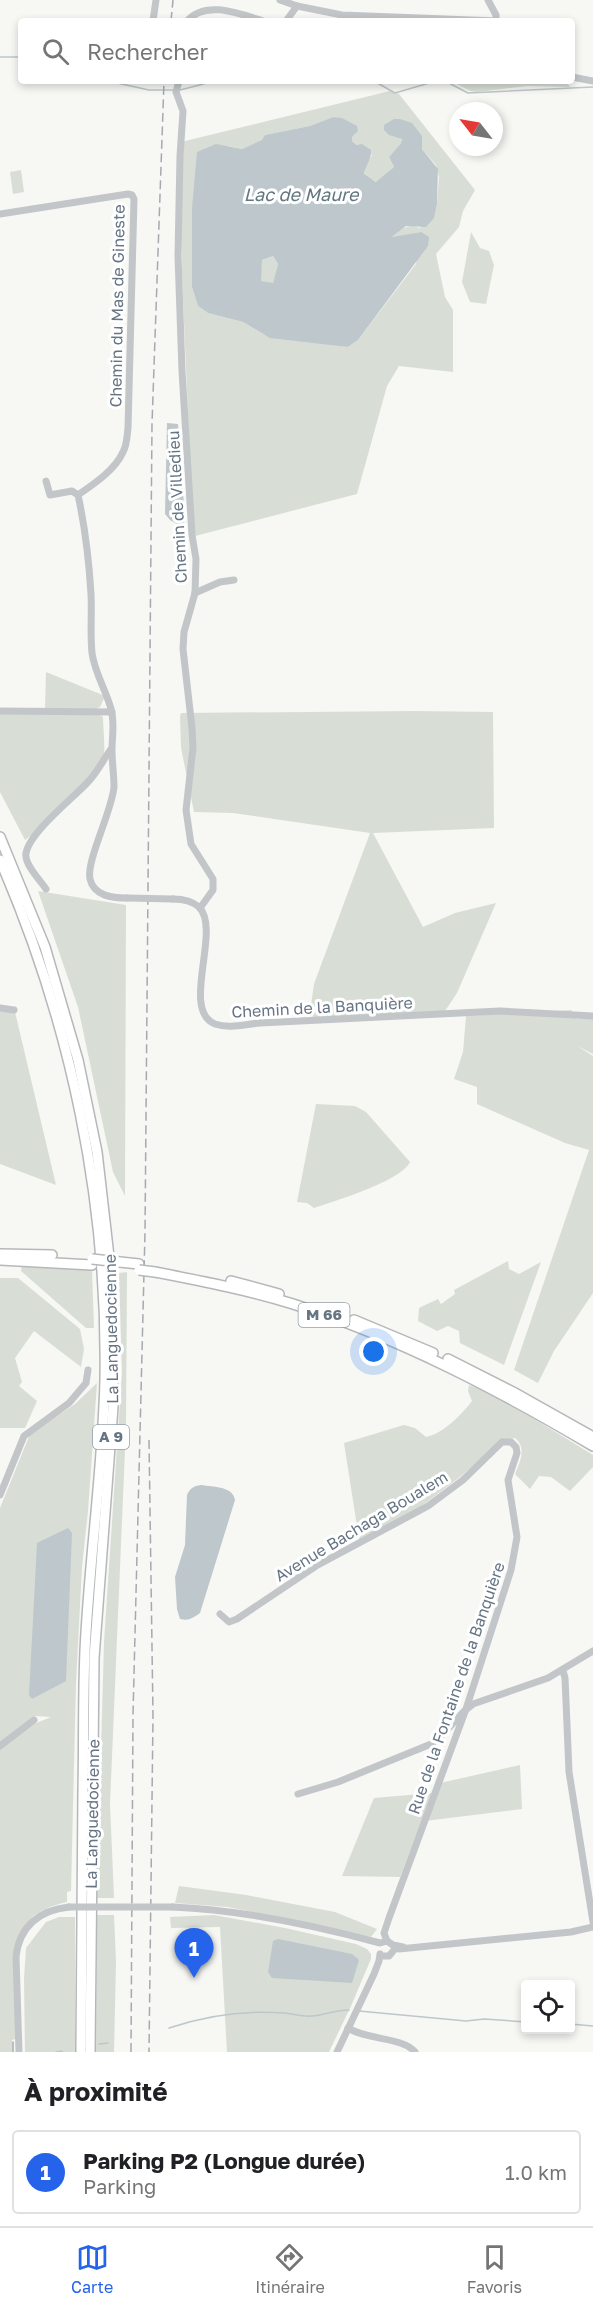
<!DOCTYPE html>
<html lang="fr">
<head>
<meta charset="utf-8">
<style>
	:root { --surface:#fff; --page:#f2f2f2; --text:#202124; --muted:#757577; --line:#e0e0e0; --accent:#2563eb }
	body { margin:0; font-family:"Golos Text",sans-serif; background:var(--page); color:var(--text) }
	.controls { position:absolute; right:18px; bottom:18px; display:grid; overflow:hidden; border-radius:6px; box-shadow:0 3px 9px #0003 }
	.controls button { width:54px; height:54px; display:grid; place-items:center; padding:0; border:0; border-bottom:2px solid var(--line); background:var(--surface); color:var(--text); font:30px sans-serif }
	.compass { position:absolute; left:449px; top:102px; width:54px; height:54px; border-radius:50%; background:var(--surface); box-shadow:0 3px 9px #0003; rotate:301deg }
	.you { position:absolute; left:374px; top:1352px; width:21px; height:21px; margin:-15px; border:4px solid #fff; border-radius:50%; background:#1a73e8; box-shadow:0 0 0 9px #1a73e833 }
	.badge { display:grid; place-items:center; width:39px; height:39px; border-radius:50%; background:var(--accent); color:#fff; font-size:20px; font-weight:700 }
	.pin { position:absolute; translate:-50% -50px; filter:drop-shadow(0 2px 3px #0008) }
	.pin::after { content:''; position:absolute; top:32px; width:21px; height:18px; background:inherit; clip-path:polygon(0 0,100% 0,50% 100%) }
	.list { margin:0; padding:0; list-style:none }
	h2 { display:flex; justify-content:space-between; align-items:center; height:78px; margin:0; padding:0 24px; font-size:26px }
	h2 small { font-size:20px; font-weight:400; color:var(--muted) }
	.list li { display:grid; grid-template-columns:39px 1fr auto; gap:18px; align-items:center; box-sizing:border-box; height:84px; margin:0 12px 12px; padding:0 12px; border:2px solid var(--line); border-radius:6px }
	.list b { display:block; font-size:22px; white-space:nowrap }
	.list p { margin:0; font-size:20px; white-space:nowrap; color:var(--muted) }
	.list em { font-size:20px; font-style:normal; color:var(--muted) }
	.icon { flex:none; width:33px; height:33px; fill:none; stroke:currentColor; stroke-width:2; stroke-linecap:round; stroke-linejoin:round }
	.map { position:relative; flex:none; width:593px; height:2052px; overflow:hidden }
	.search { position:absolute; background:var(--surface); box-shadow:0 3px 9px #0003; left:18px; right:18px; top:18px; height:66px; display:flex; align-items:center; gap:15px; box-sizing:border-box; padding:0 21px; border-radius:6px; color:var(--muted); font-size:22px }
	.sheet { height:174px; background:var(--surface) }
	nav { display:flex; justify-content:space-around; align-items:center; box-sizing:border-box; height:84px; border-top:2px solid var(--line); background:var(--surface); font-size:16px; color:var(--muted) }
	nav a { display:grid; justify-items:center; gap:3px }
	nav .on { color:var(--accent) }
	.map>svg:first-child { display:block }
</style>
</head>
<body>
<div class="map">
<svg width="593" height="2052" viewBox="0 0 593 2052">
	<rect width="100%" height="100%" fill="#f7f7f4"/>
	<!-- green -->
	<g fill="#d8ded5" fill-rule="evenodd">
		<polygon points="451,81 566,81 570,87 528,86 477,92 470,91"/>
		<path d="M390 91 399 94 475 190 463 211 459 227 436 254 445 297 453 310V372L399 366 387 386 357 494 195 536 193 532 182 275 181 142ZM333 117C345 119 349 123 356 133L352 137V141L372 155 365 166 364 175 377 182 394 167 389 157 401 143 402 138 400 137 421 140 422 149 436 165 439 177 437 203 420 228C407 222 401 230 391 238L421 232 416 264 358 340 348 347 263 334 243 322 208 313 198 306 192 287V208L228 146 242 149 263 140 265 135 310 126Z"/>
		<polygon points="21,170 24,192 13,194 10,172"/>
		<polygon points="471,232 480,248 489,251 494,265 486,304 470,302 462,282"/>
		<polygon points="273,256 278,264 273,284 260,281 262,260"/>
		<polygon points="46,672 105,696 100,707 94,710 45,709"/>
		<polygon points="415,711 493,712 494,828 373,833 423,927 455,913 496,903 457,993 445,1011 313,1018 311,1005 314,984 370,833 233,813 194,812 181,748 180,716 181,713"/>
		<path d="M94 712 103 717C103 727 106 751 103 759 92 780 45 827 25 840L0 792V714Z"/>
		<polygon points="38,891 126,905 125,1196 113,1172 78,1007"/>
		<polygon points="0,1010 15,1012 56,1185 0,1164"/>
		<polygon points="571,1010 579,1017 576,1019 593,1019 593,1054 577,1046 593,1056 593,1293 554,1351 538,1383 514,1370 589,1150 565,1143 477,1104 477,1087 454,1079 463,1052 466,1016"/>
		<path d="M316 1104 355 1106 366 1112 410 1162C401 1181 335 1201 314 1208L307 1203 297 1202Z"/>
		<polygon points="508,1261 509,1269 519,1274 541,1262 504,1365 460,1343 459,1331 448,1326 437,1331 418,1321 419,1308 438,1299 441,1304 455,1294 454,1290"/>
		<polygon points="22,1265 92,1270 94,1328 86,1328 21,1271"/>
		<polygon points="127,1272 126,1426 110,1804 114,1898 97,1898 104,1642 122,1372 119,1273"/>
		<polygon points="0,1278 18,1278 80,1329 84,1349 81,1367 34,1331 15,1358 22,1382 19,1386 37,1401 25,1428 0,1428"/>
		<path d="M97 1383 88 1511 82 1567 76 1682 71 1891 67 1892V1902C18 1913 15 1938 15 1983 15 2002 15 2020 15 2039L12 2040V2052H0V1748L34 1724 51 1717 34 1716 0 1742V1508L30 1434 75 1404Z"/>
		<path d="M469 1385 494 1394 593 1455V1467L570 1491 551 1477 539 1476 530 1489 515 1474C520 1462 527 1448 515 1438L503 1440 460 1477 419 1508 359 1539 344 1443 404 1425 415 1428 426 1437C444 1433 461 1415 472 1401L468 1391Z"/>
		<polygon points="520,1765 522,1809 425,1821 440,1783"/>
		<polygon points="432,1793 400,1877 342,1876 374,1798"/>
		<polygon points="179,1886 246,1895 335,1912 377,1929 371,1937 228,1907 175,1903"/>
		<polygon points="97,1915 114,1915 116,1962 114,2052 96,2052"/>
		<polygon points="214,1915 285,1928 356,1944 367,1949 371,1954 371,1959 351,2006 329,2052 227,2052 220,1927 171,1928 170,1917"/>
		<polygon points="59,1917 75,1917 75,2052 25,2052 24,1979 26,1948 46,1922"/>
	</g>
	<!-- water -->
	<g fill="#bdc7cc" fill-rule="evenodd">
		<path d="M333 117 342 118 357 126 358 131 352 137V141L357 145 362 144 371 150C372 159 365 166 364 174L376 182 394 167 389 157 401 143 402 139 389 135 384 130V125L394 119H400L412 123 422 136V149L438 169 437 203 434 218 426 227 406 226 392 237 421 232 429 237 428 246 358 340 348 347 270 338 243 322 208 313 198 306 192 287V208L197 152 216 144 242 149 262 140 265 135 310 126ZM273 256 278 264 273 283 261 281 262 260Z"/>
		<polygon points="167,423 178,424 185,519 182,527 170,520 165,514"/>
		<path d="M201 1485C213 1487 233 1486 235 1500L200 1613C193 1618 189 1621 180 1619L177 1609 175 1577 185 1545 187 1495C190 1488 194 1486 201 1485Z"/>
		<polygon points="68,1528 72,1533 66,1681 32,1699 29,1695 37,1543"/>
		<polygon points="278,1939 352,1954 359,1960 352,1983 272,1978 268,1972 273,1941"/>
	</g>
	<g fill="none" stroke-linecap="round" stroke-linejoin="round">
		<!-- stream -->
		<g stroke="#bdc7cc" stroke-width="1.5">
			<polyline points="0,57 21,57"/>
			<polyline points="108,81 149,90 175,90"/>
			<polyline points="374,81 395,93 436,81"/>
			<polyline points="445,81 468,93 593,87"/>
			<polyline points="180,90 215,81"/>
			<polyline points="359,2011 466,2021 484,2019 526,2022"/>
			<polyline points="570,2024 593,2026"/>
			<path d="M169 2028C205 2016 246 2010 284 2013 294 2014 303 2017 312 2016 324 2015 336 2010 349 2010"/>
			<polyline points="99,2044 108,2043"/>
			<polyline points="56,2052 62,2051"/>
		</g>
		<defs>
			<g id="highway">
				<polyline points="0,837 45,947 78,1060 97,1152 111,1274 113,1407 94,1658 90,2052"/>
				<path d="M0 860C71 1023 108 1200 105 1379 103 1470 89 1561 85 1651 83 1698 84 1745 83 1791 82 1878 81 1965 81 2052"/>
				<polyline points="0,1254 52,1255"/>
				<polyline points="0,1260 92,1265"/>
				<polyline points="120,1262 139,1264"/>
				<path d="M155 1272C201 1281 248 1290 293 1304 399 1338 497 1389 593 1446"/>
				<polyline points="231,1281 279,1294"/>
				<polyline points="354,1320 433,1353"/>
				<polyline points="448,1359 513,1392 593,1437"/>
			</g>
		</defs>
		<!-- highway casing -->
		<use href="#highway" stroke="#b5b8bb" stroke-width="12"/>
		<!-- minor -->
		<g stroke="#c2c6c9" stroke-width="7">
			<polyline points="280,0 297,6 342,15 497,21"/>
			<polyline points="488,0 496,15 496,21"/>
			<polyline points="153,21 156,0"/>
			<path d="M187 21C205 0 238 13 263 21"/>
			<polyline points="286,21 297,6"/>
			<polyline points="572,77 593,81"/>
			<polyline points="179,81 176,92 183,111 180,156 178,256 182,371 192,535 196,559 195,593 184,632 183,649 192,728 193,748 186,810 191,844 213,879 213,890 200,908"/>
			<path d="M0 214 128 194 132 195 134 199 128 428C127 436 127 445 123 452 115 470 94 484 78 495"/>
			<path d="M46 481 50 495 72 491 78 495C85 527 89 561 91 594 92 614 90 634 92 653 95 674 106 690 111 709 115 723 112 736 112 750 112 762 114 775 114 787 112 811 86 861 90 879 94 896 112 898 127 898"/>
			<polyline points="195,593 220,582 234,580"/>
			<polyline points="0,711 112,712"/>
			<path d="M46 889C40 880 24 864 26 853 30 832 72 799 87 783 97 773 103 760 111 749"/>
			<path d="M173 899C182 899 191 900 199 907 222 930 180 1010 215 1024 229 1029 246 1024 260 1023L500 1011 593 1016"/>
			<polyline points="0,1008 14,1010"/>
			<polyline points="0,1495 24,1436 69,1403 86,1383 88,1370"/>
			<polyline points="220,1614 229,1622 237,1619 316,1566 428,1506 463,1480 502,1442 511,1442 516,1447 517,1453 508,1480 517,1537 511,1570 466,1709 389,1918 384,1933 387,1941"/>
			<polyline points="563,1671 565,1678 569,1772 593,1922"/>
			<polyline points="0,1746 34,1720"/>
			<path d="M298 1794 338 1782 431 1744C448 1733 457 1715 473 1704L548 1678 593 1651"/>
			<path d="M173 1907C243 1910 313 1925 380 1943L387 1941 393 1945 403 1947"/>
			<polyline points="399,1949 571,1932 593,1927"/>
			<polyline points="384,1956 389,1956 394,1950"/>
			<path d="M348 2028C366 2040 403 2037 415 2052"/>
			<path d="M19 2052 16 1957C19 1927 39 1910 69 1907"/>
			<polyline points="337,2052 374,1974 379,1961 380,1954"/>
		</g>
		<!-- highway -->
		<use href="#highway" stroke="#fff" stroke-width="9"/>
		<!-- tram -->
		<polyline stroke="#a5aab0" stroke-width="1.5" points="13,2042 13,2052"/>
		<!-- rail -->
		<g stroke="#a5aab0" stroke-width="1.5" stroke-dasharray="9 4.5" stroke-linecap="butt">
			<polyline points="171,21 173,0"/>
			<polyline points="149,1440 153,1716 149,2052"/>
			<polyline points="131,2052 133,1715 145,1232 152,424 164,81"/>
		</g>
		<defs>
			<g id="highway-bridge">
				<polyline points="92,1259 120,1262"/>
				<polyline points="139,1270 155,1272"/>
			</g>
		</defs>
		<!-- highway-bridge casing -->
		<use href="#highway-bridge" stroke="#b5b8bb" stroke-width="12" stroke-linecap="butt"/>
		<!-- minor-bridge -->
		<g stroke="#c2c6c9" stroke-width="7">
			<polyline points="127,898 173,899"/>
			<polyline points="69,1907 173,1907"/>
		</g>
		<!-- highway-bridge -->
		<use href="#highway-bridge" stroke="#fff" stroke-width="9"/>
	</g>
	<g text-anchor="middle" stroke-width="6" stroke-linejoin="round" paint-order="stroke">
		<!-- shield labels -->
		<g fill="#fff" stroke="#949ea9" stroke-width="1.5">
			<rect x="298.5" y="1303" width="51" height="24" rx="4.5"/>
			<rect x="93" y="1425" width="36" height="24" rx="4.5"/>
		</g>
		<g font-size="15" font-weight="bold" fill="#667584">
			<text x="324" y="1320">M 66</text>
			<text x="111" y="1442">A 9</text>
		</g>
		<!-- street labels -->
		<g font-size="16" fill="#667584" stroke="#fff">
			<text transform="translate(117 306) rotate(-89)" y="6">Chemin du Mas de Gineste</text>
			<text transform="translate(177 507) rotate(-93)" y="6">Chemin de Villedieu</text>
			<text transform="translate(322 1007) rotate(-3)" y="6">Chemin de la Banquière</text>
			<text transform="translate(111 1329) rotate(-91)" y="6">La Languedocienne</text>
			<text transform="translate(361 1526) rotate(-31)" y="6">Avenue Bachaga Boualem</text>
			<text transform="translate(456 1688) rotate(-71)" y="6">Rue de la Fontaine de la Banquière</text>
			<text transform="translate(92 1814) rotate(-89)" y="6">La Languedocienne</text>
		</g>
		<!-- water labels -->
		<g font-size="18" font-style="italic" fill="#627780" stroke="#fff">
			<text x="301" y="201">Lac de Maure</text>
		</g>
	</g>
</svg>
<div class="controls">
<button><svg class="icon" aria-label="locate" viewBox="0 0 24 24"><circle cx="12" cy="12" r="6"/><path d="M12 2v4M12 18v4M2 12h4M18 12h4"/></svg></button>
</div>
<svg class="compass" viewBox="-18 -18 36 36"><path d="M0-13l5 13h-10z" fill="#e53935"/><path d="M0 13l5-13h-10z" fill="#757577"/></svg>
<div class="you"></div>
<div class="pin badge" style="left:194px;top:1978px">1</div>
<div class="search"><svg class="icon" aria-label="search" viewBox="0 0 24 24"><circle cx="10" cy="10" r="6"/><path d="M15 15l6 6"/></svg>Rechercher</div>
</div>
<section class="sheet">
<h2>À proximité<small></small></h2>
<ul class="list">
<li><span class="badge">1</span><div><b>Parking P2 (Longue durée)</b><p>Parking</p></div><em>1.0 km</em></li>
</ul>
</section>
<nav>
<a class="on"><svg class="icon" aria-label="map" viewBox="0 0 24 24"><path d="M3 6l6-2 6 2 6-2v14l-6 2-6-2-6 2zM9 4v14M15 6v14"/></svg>Carte</a>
<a><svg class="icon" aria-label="directions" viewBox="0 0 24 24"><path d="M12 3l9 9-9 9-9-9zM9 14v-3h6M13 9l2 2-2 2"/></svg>Itinéraire</a>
<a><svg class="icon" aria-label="saved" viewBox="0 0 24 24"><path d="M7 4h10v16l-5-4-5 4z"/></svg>Favoris</a>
</nav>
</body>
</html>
